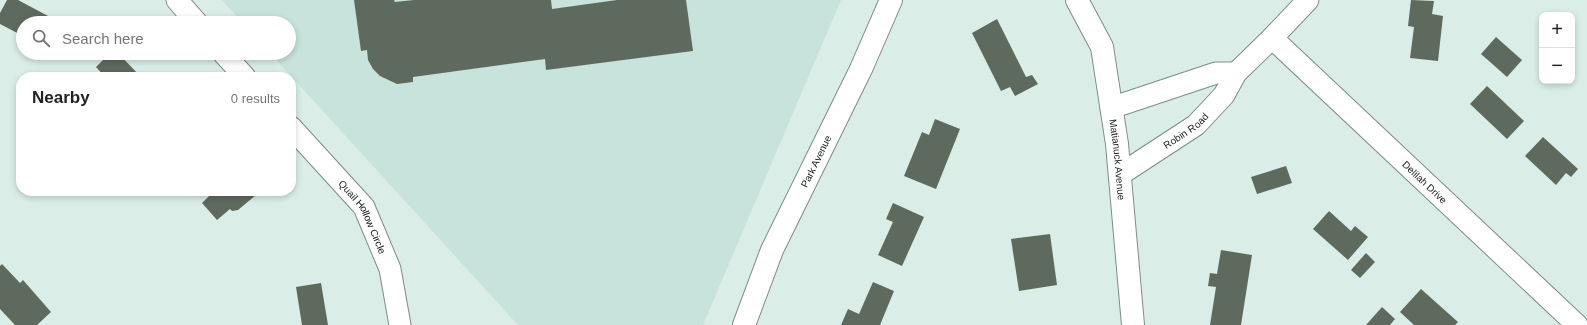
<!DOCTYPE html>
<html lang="en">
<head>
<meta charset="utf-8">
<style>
	:root { --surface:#fff; --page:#f2f2f2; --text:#202124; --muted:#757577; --line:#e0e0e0 }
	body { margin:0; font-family:Arial,sans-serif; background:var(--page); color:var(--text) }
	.controls { position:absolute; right:12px; top:12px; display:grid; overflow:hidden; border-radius:8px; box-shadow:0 2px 6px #0003 }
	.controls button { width:36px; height:36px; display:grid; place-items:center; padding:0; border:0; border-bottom:1px solid var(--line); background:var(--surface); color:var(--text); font:20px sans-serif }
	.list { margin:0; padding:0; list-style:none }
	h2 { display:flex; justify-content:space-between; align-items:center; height:52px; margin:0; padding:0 16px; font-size:17px }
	h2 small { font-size:13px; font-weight:400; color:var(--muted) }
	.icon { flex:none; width:22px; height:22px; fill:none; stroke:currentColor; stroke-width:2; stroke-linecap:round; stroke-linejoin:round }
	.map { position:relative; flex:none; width:1587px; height:325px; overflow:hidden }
	.search { position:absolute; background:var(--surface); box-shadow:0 2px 6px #0003; left:16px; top:16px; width:280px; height:44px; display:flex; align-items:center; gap:10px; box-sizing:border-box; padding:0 14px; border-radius:22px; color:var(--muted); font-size:15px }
	.panel { position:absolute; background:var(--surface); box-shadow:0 2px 6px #0003; left:16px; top:72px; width:280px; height:124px; border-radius:16px }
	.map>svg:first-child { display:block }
</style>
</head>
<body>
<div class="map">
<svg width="1587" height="325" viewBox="0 0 1587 325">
	<rect width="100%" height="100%" fill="#daede7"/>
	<!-- built -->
	<polygon fill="#c7e3db" points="222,0 841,0 703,325 518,325 270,53 289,53 289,23 243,23"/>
	<!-- building -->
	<g fill="#5f6a5f">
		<polygon points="7,0 18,0 50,17 47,23 23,23 23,36 0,24 0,13"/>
		<polygon points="354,0 394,0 395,2 414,0 551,0 552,9 617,0 686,0 693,51 546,70 545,59 413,77 413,82 397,84 380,76 373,69 368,60 367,50 361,51"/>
		<polygon points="1411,0 1434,1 1432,14 1443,16 1438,61 1410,58 1414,27 1408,26"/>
		<polygon points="997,19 1026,77 1032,75 1038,84 1015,96 1010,87 1001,91 972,33"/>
		<polygon points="1496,37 1522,60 1507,77 1481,54"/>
		<polygon points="110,53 118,53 141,77 105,77 96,67"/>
		<polygon points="1487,86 1524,121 1507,139 1470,104"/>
		<polygon points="935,119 960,129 936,189 904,176 922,132 929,135"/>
		<polygon points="1543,137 1578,169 1571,177 1566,173 1556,185 1525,156"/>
		<polygon points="1286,166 1292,183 1257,194 1251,177"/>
		<polygon points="214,191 252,191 256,195 238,210 232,211 230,209 217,220 202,203"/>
		<polygon points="893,203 924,217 902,266 878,255 893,222 886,219"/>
		<polygon points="1329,211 1351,231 1355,226 1368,237 1348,260 1313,229"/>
		<polygon points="1050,234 1057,285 1019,291 1011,239"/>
		<polygon points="1221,250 1252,255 1241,325 1210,325 1216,287 1208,286 1210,273 1217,274"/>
		<polygon points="1366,253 1375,262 1360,278 1351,270"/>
		<polygon points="2,264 20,283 23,280 51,312 37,325 15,325 0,309 0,266"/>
		<polygon points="873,282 894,291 880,325 841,325 848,309 859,314"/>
		<polygon points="321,283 328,325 302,325 296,287"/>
		<polygon points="1421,289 1458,322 1455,325 1414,325 1400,312"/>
		<polygon points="1382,307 1395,319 1390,325 1366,325"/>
	</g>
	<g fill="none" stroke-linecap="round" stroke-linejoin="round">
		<defs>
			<g id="minor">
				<polyline points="177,0 197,23"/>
				<path id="s1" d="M1272 38 1577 325"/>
				<polyline points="223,53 245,77"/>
				<polyline points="1111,108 1216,73 1236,73"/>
				<path id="s2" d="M291 127 364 207 390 269 400 325"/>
				<path id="s3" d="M1121 174 1196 125 1224 95 1236 73 1272 38 1308 0"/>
			</g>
			<g id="tertiary">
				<path id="s4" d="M1077 0 1102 47 1117 144 1133 325"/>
			</g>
			<g id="secondary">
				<path id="s5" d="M744 325 772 250 861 69 891 0"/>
			</g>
		</defs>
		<!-- minor casing -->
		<use href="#minor" stroke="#7c8d89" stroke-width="23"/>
		<!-- tertiary casing -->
		<use href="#tertiary" stroke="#7c8d89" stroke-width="24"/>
		<!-- secondary casing -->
		<use href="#secondary" stroke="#7c8d89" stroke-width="24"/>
		<!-- minor -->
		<use href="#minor" stroke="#fff" stroke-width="21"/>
		<!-- tertiary -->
		<use href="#tertiary" stroke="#fff" stroke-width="22"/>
		<!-- secondary -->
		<use href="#secondary" stroke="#fff" stroke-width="22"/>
	</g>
	<g text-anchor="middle" stroke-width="4" stroke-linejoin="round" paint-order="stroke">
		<!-- street labels -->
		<g font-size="10" fill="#181e1d" stroke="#e7faf5">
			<text dy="4" stroke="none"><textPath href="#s3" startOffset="78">Robin Road</textPath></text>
			<text dy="4" stroke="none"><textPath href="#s4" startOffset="167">Matianuck Avenue</textPath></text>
			<text dy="4" stroke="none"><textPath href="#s5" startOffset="179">Park Avenue</textPath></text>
			<text dy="4" stroke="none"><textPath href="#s1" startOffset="210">Delilah Drive</textPath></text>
			<text dy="4" stroke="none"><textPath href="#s2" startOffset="116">Quail Hollow Circle</textPath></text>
		</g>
	</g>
</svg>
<div class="controls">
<button>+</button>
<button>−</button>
</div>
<div class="search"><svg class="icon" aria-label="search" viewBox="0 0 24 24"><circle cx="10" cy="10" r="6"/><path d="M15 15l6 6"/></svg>Search here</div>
<section class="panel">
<h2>Nearby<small>0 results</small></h2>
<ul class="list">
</ul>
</section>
</div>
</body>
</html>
